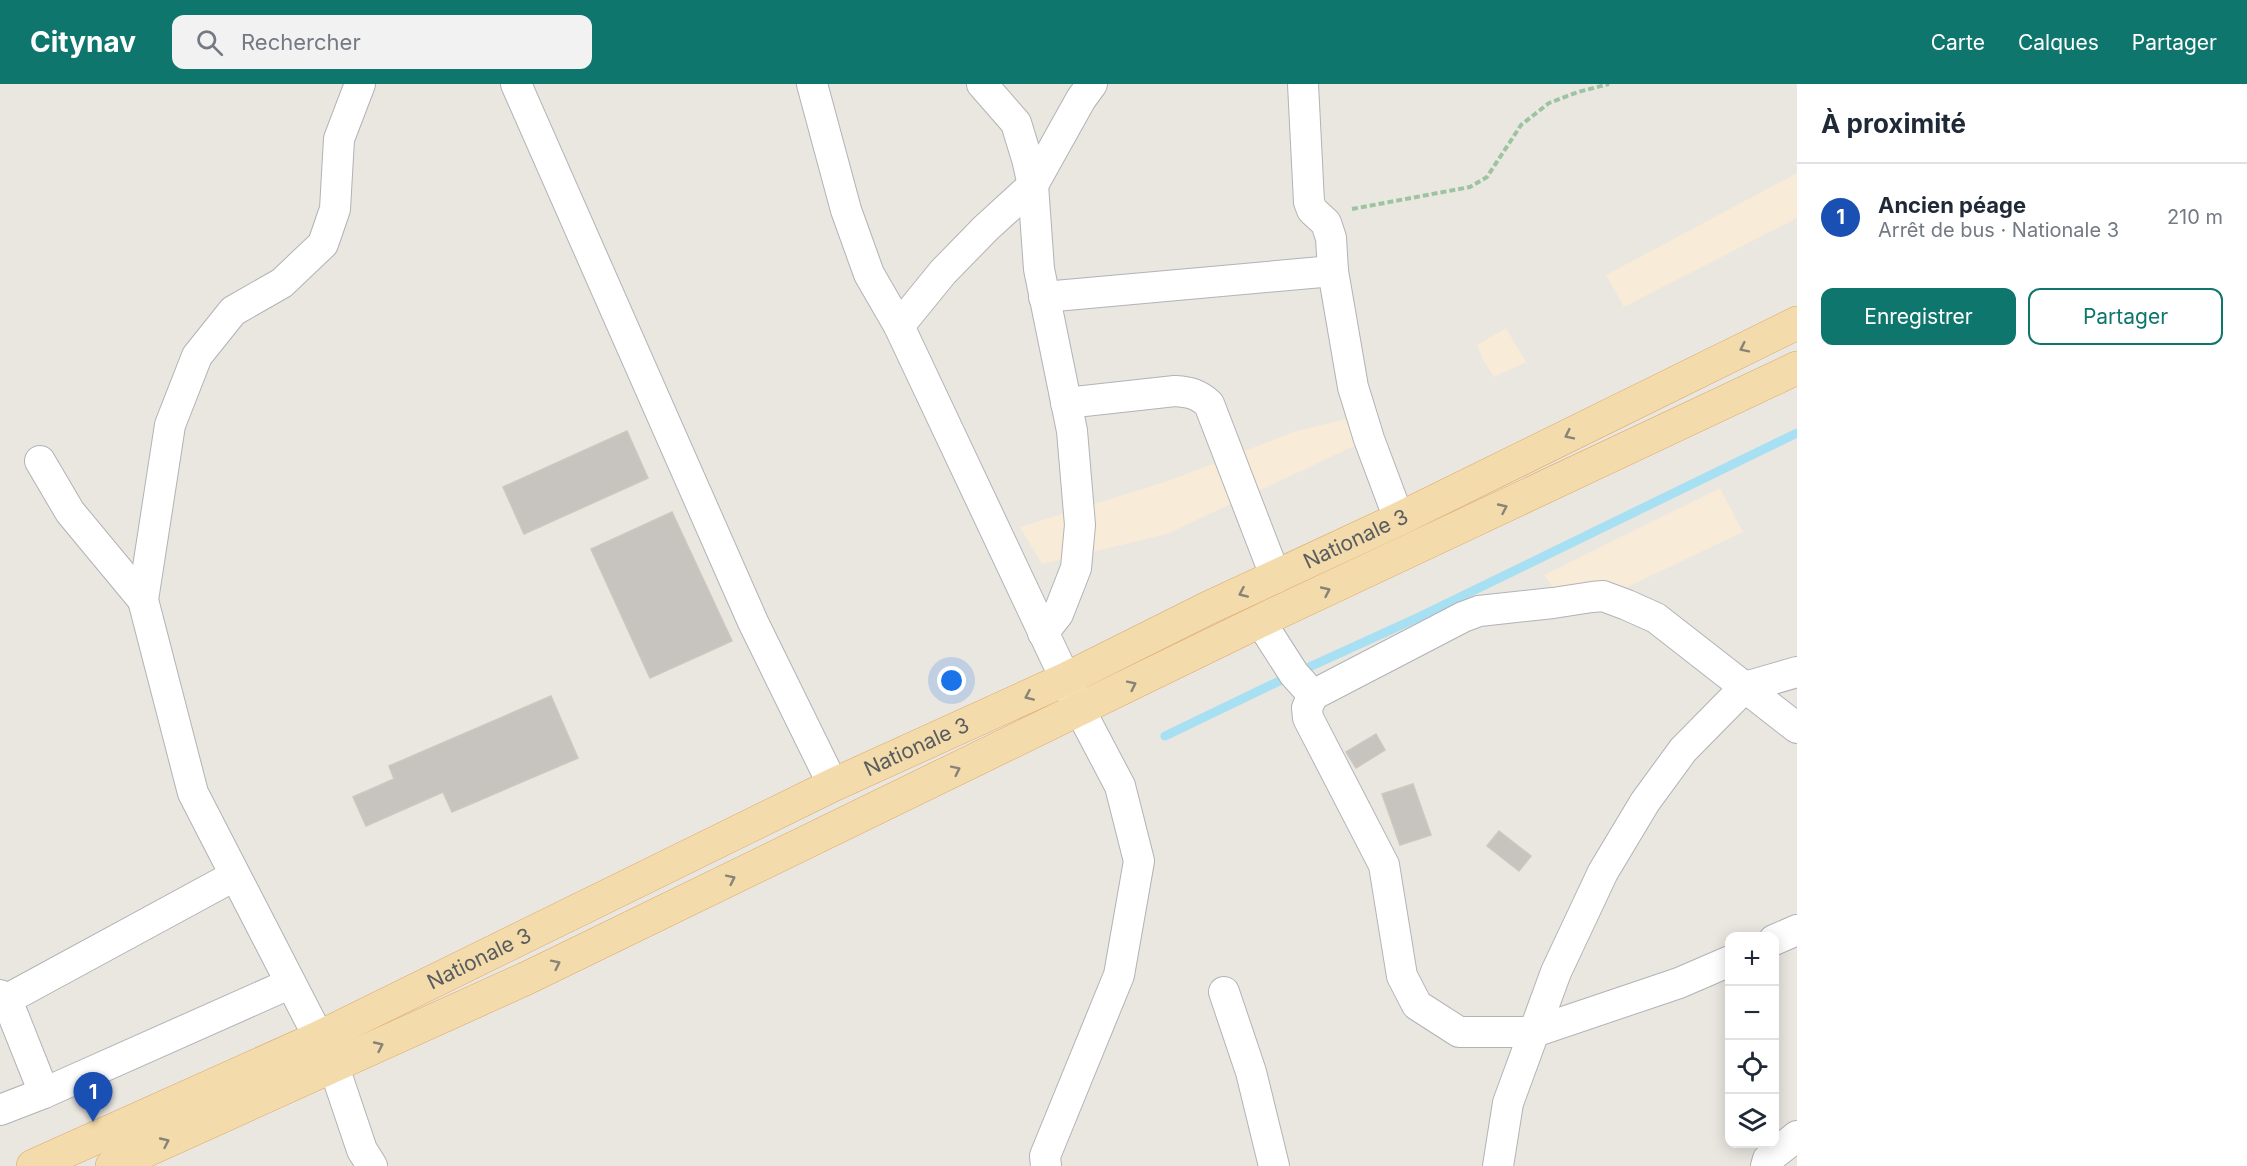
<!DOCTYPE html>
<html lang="fr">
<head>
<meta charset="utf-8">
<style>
	:root { --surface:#fff; --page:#f2f2f3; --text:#1f2937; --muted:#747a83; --line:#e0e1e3; --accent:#0f766e }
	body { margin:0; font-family:Inter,sans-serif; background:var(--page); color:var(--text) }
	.controls { position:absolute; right:18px; bottom:18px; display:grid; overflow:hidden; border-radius:12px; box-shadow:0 3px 15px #0003 }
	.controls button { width:54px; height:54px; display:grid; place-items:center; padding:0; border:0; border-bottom:2px solid var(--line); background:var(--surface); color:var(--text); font:30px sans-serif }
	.you { position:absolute; left:952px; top:597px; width:21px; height:21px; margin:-15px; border:4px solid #fff; border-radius:50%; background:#1a73e8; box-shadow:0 0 0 9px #1a73e833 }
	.badge { display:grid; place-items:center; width:39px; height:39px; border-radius:50%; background:var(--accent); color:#fff; font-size:20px; font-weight:700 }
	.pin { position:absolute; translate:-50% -50px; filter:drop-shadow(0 2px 3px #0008) }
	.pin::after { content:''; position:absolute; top:32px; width:21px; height:18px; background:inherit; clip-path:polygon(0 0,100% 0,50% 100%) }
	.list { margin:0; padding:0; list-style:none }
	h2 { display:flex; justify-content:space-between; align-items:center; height:78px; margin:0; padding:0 24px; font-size:26px }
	h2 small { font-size:20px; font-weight:400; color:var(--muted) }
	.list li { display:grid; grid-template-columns:39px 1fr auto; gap:18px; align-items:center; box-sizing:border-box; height:108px; padding:0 24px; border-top:2px solid var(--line) }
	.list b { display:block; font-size:22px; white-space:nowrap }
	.list p { margin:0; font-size:20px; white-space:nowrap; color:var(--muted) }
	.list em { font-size:20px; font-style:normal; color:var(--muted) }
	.actions { display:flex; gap:12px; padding:18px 24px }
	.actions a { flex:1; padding:14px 0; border:2px solid var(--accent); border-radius:12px; text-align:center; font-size:21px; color:var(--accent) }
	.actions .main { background:var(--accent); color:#fff }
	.icon { flex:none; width:33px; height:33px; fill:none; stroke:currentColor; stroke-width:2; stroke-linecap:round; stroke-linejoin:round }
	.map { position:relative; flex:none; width:1797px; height:1082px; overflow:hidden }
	header { display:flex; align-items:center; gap:36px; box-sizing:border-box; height:84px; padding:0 30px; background:var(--accent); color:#fff }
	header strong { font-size:28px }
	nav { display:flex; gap:33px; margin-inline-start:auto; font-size:21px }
	.search { width:420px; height:54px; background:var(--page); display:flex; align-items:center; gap:15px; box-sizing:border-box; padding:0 21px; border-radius:12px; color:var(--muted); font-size:22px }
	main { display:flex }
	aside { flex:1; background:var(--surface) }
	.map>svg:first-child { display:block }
</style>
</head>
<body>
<header>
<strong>Citynav</strong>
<div class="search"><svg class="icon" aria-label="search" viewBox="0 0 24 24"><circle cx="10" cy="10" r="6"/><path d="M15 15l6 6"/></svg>Rechercher</div>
<nav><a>Carte</a><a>Calques</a><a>Partager</a></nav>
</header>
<main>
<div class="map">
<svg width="1797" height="1082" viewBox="0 0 1797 1082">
	<rect width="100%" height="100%" fill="#eae6e0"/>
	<!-- commercial -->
	<g fill="#f8ebd7">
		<polygon points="1797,89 1797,134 1624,223 1606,191"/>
		<polygon points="1506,244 1526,278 1494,293 1483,276 1477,261"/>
		<polygon points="1362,331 1369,355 1167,450 1042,480 1020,443 1171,396 1293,348"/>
		<polygon points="1720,404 1743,448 1619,507 1564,520 1544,491"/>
	</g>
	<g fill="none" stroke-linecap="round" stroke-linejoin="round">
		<!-- stream -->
		<polyline stroke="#a7dff3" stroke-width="9" points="1165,652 1294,590 1419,533 1797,349"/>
	</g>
	<!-- building -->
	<g fill="#c7c3bf" stroke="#cdc7bf" stroke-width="1.5">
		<polygon points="627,347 648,394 524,450 503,403"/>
		<polygon points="672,428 732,557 650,594 591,465"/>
		<polygon points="551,612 578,674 452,728 443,708 366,742 353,713 394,695 389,682"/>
		<polygon points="1376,650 1385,666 1356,684 1346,668"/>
		<polygon points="1413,700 1431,751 1400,761 1382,710"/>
		<polygon points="1499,747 1531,772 1519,787 1487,762"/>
	</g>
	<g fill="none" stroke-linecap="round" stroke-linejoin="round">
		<defs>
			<g id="minor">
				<polyline points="360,0 339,55 335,125 323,160 282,199 233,227 197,272 170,341 143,516 193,709 334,983 362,1066 372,1082"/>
				<polyline points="516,0 753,538 833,701"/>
				<polyline points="812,0 846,126 869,190 899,242 1080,626 1120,702 1139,777 1119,891 1045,1072 1046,1082"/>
				<polyline points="982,0 1016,39 1027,75 1033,101 1039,185 1072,347 1080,441 1076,484 1058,530 1043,549"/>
				<polyline points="1303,0 1309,118 1312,126 1326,139 1331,154 1333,187 1353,303 1369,355 1399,435"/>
				<polyline points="1044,213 1333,187"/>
				<polyline points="899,242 943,188 986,144 1033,101 1081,15 1092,0"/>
				<path d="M1066 319 1175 307C1190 308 1198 310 1209 320L1276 494"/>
				<polyline points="40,377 70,428 143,516"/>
				<polyline points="1260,537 1294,590 1313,611 1463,533 1479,527 1553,519 1592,513 1603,512 1627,521 1656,534 1797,644"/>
				<polyline points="1313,611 1307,624 1308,634 1384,781 1402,892 1417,921 1459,948 1534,948 1679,899 1730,877"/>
				<polyline points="1774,856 1797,846"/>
				<polyline points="1224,908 1251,988 1274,1082"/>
				<polyline points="0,911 7,916 44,1009"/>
				<polyline points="0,919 234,792"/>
				<polyline points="0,1026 44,1009 289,900"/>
				<polyline points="1498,1082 1508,1019 1556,888 1603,788 1645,718 1683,666 1745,603 1797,588"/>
				<polyline points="1766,1082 1768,1075 1797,1052"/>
			</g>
			<g id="major">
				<path id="s1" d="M33 1082 318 954 833 701 1066 595 1208 524 1399 435 1797 239"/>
				<polyline points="112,1082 527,894 1260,537 1797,284"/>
			</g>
		</defs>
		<!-- minor casing -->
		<use href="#minor" stroke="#b1b3b6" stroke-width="32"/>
		<!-- major casing -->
		<use href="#major" stroke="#dea765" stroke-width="34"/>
		<!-- path -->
		<polyline stroke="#9cc4a1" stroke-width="4" stroke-dasharray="6 3" stroke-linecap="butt" points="1352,125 1470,103 1487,93 1521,41 1549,19 1578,8 1609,0"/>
		<!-- minor -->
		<use href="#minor" stroke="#fff" stroke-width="30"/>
		<!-- major -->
		<use href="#major" stroke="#f3dbab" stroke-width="33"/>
	</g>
	<!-- one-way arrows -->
	<defs><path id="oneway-chevron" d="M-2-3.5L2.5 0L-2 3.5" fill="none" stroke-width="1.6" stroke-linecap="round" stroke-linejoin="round" transform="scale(1.5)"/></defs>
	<g stroke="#878376">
		<use href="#oneway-chevron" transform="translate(1744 264) rotate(154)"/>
		<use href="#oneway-chevron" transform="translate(1569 351) rotate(154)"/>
		<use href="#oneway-chevron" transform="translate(1503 424) rotate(-25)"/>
		<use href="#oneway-chevron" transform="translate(1326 507) rotate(-25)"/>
		<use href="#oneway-chevron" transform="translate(1243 509) rotate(156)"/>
		<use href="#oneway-chevron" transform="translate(1132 601) rotate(-26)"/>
		<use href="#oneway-chevron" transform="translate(1029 612) rotate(156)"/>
		<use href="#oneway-chevron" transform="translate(956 686) rotate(-26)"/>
		<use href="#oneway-chevron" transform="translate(731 795) rotate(-26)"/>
		<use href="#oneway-chevron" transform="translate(556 880) rotate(-26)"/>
		<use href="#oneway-chevron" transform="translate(379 962) rotate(-25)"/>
		<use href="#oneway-chevron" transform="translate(165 1058) rotate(-25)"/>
	</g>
	<g text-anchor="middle" stroke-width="4.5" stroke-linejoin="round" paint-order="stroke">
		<!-- street labels -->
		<g font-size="21" fill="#595d5f" stroke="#fff">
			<text dy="7" stroke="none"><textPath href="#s1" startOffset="1464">Nationale 3</textPath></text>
			<text dy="7" stroke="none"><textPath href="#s1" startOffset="978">Nationale 3</textPath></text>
			<text dy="7" stroke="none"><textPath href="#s1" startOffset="492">Nationale 3</textPath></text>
		</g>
	</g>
</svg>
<div class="controls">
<button>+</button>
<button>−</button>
<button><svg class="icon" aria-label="locate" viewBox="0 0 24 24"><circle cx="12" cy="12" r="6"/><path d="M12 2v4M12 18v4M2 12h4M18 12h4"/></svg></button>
<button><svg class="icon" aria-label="layers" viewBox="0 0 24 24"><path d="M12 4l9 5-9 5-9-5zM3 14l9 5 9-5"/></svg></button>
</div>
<div class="you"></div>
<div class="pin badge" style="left:93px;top:1038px;background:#1a4fb4">1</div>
</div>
<aside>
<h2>À proximité<small></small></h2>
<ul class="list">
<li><span class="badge" style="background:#1a4fb4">1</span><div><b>Ancien péage</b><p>Arrêt de bus · Nationale 3</p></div><em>210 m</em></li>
</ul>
<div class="actions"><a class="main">Enregistrer</a><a>Partager</a></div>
</aside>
</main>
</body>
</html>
